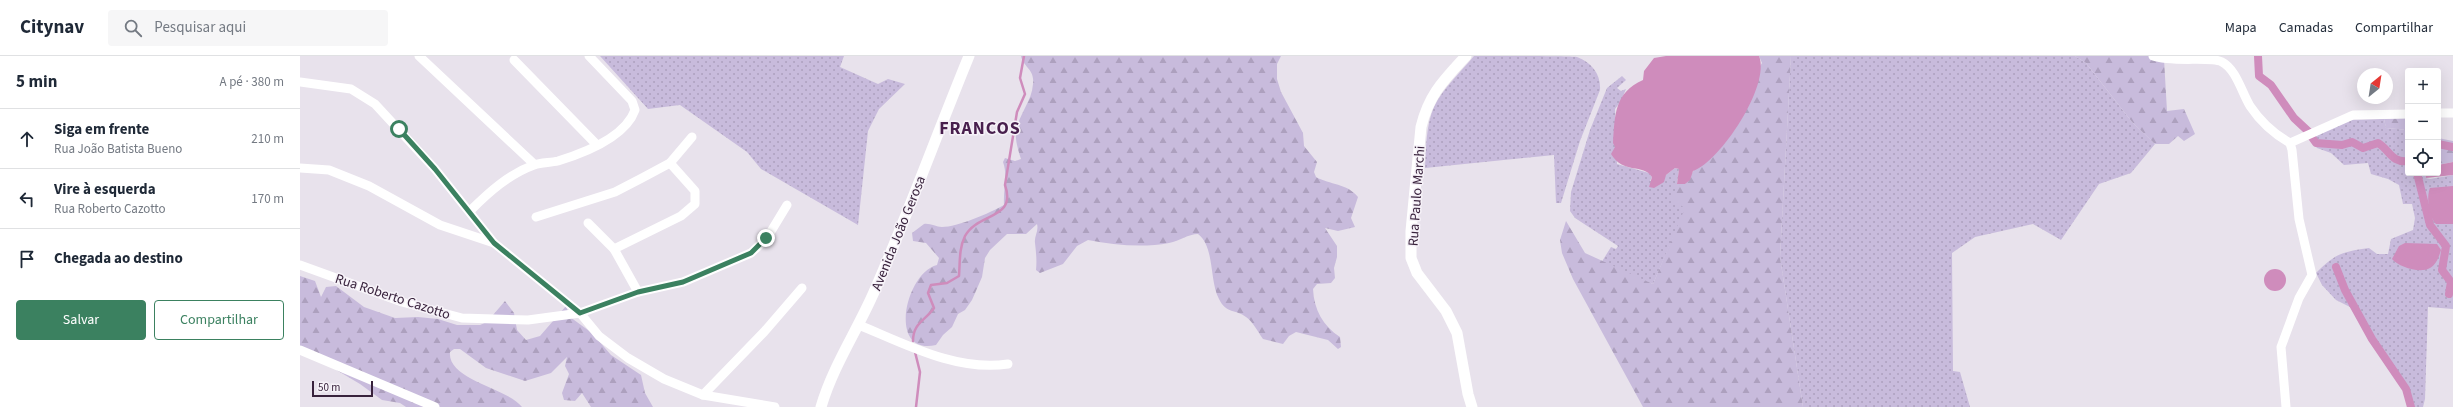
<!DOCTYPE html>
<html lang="pt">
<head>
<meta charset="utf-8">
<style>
	:root { --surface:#fff; --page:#f6f6f7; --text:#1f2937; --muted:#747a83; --line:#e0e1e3; --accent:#3b8160 }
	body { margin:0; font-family:"Source Sans 3",sans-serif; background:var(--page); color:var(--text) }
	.controls { position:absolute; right:12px; top:12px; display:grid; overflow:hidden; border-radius:4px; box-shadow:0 4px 16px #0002 }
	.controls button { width:36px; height:36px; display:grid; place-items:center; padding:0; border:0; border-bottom:1px solid var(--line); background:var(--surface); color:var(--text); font:20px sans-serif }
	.compass { position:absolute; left:2057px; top:12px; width:36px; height:36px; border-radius:50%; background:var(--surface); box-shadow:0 4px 16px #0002; rotate:30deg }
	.scale { position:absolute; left:12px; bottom:10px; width:61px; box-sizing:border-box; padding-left:4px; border:2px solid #38223c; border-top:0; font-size:11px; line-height:14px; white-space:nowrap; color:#38223c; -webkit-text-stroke:3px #f6f2f8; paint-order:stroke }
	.stop { position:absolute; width:12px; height:12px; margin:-9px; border:3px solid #3b8160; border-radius:50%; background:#fff }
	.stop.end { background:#3b8160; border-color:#fff; box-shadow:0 1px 4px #0008 }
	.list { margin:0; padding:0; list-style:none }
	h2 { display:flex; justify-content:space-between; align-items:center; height:52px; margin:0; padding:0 16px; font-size:17px }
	h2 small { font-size:13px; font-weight:400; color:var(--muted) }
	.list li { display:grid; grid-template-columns:26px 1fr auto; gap:12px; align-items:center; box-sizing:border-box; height:60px; padding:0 16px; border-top:1px solid var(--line) }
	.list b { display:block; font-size:15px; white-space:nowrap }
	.list p { margin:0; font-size:13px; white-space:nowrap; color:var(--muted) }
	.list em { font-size:13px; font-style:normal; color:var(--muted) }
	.actions { display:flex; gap:8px; padding:12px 16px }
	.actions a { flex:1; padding:9px 0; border:1px solid var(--accent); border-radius:4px; text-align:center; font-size:14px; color:var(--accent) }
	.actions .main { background:var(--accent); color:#fff }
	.icon { flex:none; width:22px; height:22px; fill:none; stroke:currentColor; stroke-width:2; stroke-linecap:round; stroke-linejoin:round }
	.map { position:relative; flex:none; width:2153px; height:351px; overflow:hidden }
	header { display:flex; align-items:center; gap:24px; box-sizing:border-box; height:56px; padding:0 20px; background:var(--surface); border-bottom:1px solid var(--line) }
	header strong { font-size:19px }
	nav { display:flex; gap:22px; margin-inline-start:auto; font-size:14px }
	.search { width:280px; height:36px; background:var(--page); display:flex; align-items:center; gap:10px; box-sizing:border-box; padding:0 14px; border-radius:4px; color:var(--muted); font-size:15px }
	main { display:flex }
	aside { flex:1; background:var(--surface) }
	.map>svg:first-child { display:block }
</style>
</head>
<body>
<header>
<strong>Citynav</strong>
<div class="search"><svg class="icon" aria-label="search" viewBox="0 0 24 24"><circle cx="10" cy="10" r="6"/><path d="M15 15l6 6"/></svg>Pesquisar aqui</div>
<nav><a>Mapa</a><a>Camadas</a><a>Compartilhar</a></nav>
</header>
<main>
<aside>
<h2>5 min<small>A pé · 380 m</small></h2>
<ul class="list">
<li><svg class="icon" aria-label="ahead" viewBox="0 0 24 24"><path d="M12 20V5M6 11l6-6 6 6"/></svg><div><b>Siga em frente</b><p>Rua João Batista Bueno</p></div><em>210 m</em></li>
<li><svg class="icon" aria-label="left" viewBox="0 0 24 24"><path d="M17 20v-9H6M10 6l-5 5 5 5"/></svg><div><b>Vire à esquerda</b><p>Rua Roberto Cazotto</p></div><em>170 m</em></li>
<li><svg class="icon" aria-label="arrive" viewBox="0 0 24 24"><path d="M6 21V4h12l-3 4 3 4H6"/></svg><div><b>Chegada ao destino</b></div></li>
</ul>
<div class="actions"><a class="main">Salvar</a><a>Compartilhar</a></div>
</aside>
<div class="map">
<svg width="2153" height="351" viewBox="0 0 2153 351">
	<defs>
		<pattern id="grass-dots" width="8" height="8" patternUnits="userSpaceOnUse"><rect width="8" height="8" fill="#c8bbdc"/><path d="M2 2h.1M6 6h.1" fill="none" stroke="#ada0be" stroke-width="1.8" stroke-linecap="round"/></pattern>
		<pattern id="forest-firs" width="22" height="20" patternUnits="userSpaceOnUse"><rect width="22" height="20" fill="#c8bbdc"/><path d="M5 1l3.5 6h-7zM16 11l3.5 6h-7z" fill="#ada0be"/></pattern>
	</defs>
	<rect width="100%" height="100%" fill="#e8e2ec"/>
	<!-- grass -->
	<g fill="url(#grass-dots)">
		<polygon points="300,0 544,0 540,11 578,28 588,23 605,28 579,53 568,75 558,169 461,113 447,96 380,49 348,53"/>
		<path d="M1174 0C1191 0 1267 0 1277 1 1292 7 1301 18 1300 34L1280 85 1261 147H1256L1254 99 1125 112C1126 92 1126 69 1134 51 1143 32 1161 16 1174 0Z"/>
		<polygon points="1491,0 1775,0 1786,7 1832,66 1855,88 1831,117 1799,128 1761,184 1733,168 1675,181 1652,197 1653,315 1660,316 1670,351 1503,351 1480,201"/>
		<polygon points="1322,20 1326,24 1317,32 1321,35 1326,33 1321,45 1315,53 1317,108 1349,117 1352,121 1350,125 1366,119 1375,112 1379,113 1377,128 1386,152 1353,228 1301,207 1311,191 1316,193 1318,190 1275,162 1270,155 1271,136 1290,74 1307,32"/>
		<path d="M2084 63 2086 72 2108 74V117H2125L2126 122 2130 123 2153 119V253L2128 251 2125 343 2123 351H2111L2106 333 2072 283 2056 254 2036 244 2022 229 2016 217C2036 197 2042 196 2069 192L2077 198H2088L2091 183 2113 174 2115 162 2112 148H2103L2099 129 2088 123 2071 118 2068 107 2044 109 2031 97 2017 92 2010 83 2049 64Z"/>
	</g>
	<!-- forest -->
	<g fill="url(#forest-firs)">
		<path d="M721 0H981L977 8V23L981 36 1003 77 1004 90 1017 106 1014 116 1016 121C1030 129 1047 127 1058 141L1051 162 1055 171 1038 175 1025 172 1037 190V201L1034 212 1035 222 1031 227 1017 228 1013 233C1014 254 1023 270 1040 281L1041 291 1038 293 1028 284 996 276 989 280 983 288 963 283C958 276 953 266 946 261 936 253 926 258 919 243 909 224 915 191 898 178 888 178 880 185 869 187 843 192 814 189 788 184L777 190 763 208 740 217 736 214C737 204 736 196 735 187 734 180 739 175 737 168L726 178H707L690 194 685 202 682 221 672 244 665 254 658 258 652 271 643 279 636 289C587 300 605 217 637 209L639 202 626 187 613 185 612 177 624 168C630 167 636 171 642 171 657 171 690 157 704 149 703 134 708 119 703 106L705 102 715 105 721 103C718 94 715 84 716 75 719 58 732 45 733 28 735 13 723 11 721 0Z"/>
		<polygon points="1459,0 1491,0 1480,201 1503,351 1343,351 1273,223 1262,197 1260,184 1266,165 1285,197 1353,228 1385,152 1372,144 1377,128 1385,128 1462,7"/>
		<polygon points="1775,0 1853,0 1864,3 1867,55 1884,53 1895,78 1884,85 1878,80 1869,88 1855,88 1832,66 1786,7"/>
		<polygon points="2108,62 2108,74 2086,72 2084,63"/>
		<polygon points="2138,82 2153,85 2153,106 2138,109"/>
		<path d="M0 220 15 225 21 241 26 231 36 230 64 251 95 262 118 261 138 263 157 269H180L187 266 205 245 214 257 217 274 226 284 240 280 266 250 270 261 292 277 311 299 341 319 345 337 353 351H291L282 337 275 345 264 344 262 337 269 318 265 310 267 301 251 317 225 325 186 312 160 293H154L150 296C147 324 208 332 222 351H106L100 347 82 344 60 328 23 306 0 296Z"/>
	</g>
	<!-- water -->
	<g fill="#cf8cbc">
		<path d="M1366 0H1459C1471 29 1420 106 1393 115L1390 124 1385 128H1377L1379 113 1375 112 1366 119 1364 126 1354 132 1349 131 1352 121C1343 107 1324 119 1311 98L1315 91 1313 87C1315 59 1314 37 1343 24L1344 15 1354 2Z"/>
		<polygon points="2153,106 2153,119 2126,122 2125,117 2138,117 2138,109"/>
		<path d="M2153 130V168H2136C2129 162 2126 141 2130 132Z"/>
		<path d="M2105 187 2137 188 2141 194C2139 200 2137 208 2130 212 2120 218 2099 211 2092 203L2099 190Z"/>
		<circle cx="1975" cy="224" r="11"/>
	</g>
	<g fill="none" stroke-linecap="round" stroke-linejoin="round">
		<!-- stream -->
		<g stroke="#cf8cbc" stroke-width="2.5">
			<path d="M613 285C613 267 625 265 634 252L628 237 631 229 647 227 659 220C660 206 659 192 665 180 678 156 717 164 705 129L717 56 725 38 720 22 724 0"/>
			<polyline points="615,296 620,316 616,351"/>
		</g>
		<!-- canal -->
		<g stroke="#cf8cbc" stroke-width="8">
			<polyline points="1958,0 1959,20 1971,29 1994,62 2009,76"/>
			<path d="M2011 80 2016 87 2042 89 2052 86 2063 92 2078 87C2090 94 2091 107 2108 105"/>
			<polyline points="2138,88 2153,91"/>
			<polyline points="2117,117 2130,169 2146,190 2142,214 2151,226 2149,238"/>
			<polyline points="2036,211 2045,234 2072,283 2106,333 2111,351"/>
		</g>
		<!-- minor -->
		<g stroke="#fff" stroke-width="9">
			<polyline points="119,0 234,108"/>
			<path d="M1853 0C1873 7 1911 0 1922 6 1936 13 1942 37 1950 50 1960 65 1974 78 1990 87L2053 59 2108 58"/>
			<polyline points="214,4 297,89"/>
			<polyline points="0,26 51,33 75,48 135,113 194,187 280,257 299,280 328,302 364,323 403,339 475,351"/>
			<polyline points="2138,57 2153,57"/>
			<polyline points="0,112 29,114 69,130 140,169 194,187"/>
			<path d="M170 155C189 136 209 118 234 109 241 106 250 107 258 105 284 97 325 82 335 54L332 45 289 0"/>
			<polyline points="236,161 315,136 342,122 370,107 392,81"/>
			<polyline points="288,167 314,193 338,236"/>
			<polyline points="314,193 381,160 395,148 395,135 370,107"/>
			<polyline points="0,209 102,246 162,262 228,264 280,257 338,236 383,226 451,197 467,182 487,149"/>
			<path d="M559 269C605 288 657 316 708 308"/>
			<polyline points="0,294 135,351"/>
			<polyline points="403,339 464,276 502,232"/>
			<polyline points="1986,351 1981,291 1999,242 2012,219 1999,163 1992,94 1990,87"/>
		</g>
		<!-- tertiary -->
		<path stroke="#fff" stroke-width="11" d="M1166 0C1144 24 1129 38 1121 71L1111 175V202L1117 217 1146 255 1157 277 1168 338 1172 351"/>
		<!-- secondary -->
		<path stroke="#fff" stroke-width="11" d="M521 351C533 310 557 275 574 236 608 158 637 78 669 0"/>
	</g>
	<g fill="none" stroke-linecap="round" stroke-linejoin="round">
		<!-- route -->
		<polyline stroke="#3b8160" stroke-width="5" points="99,73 135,113 194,187 280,257 338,236 383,226 451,197 466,182"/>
	</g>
	<g text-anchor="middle" stroke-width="3" stroke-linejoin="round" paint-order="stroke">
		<!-- street labels -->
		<g font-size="14" fill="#38223c" stroke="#f6f2f8">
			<text transform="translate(1116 140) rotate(-86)" y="5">Rua Paulo Marchi</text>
			<text transform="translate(598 177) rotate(-68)" y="5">Avenida João Gerosa</text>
			<text transform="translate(93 240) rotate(18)" y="5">Rua Roberto Cazotto</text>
		</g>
		<!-- district labels -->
		<g font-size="18" font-weight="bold" letter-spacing="1" fill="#481f4d" stroke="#f6f2f8">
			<text x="680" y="78">FRANCOS</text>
		</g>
	</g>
</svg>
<div class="controls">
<button>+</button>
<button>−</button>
<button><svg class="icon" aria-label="locate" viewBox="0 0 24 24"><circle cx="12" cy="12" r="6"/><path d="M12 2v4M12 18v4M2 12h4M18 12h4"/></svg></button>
</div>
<svg class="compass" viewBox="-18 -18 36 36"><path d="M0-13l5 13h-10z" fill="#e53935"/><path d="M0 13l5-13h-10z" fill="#747a83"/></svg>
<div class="scale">50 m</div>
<div class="stop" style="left:99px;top:73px"></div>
<div class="stop end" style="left:466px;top:182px"></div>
</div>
</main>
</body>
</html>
